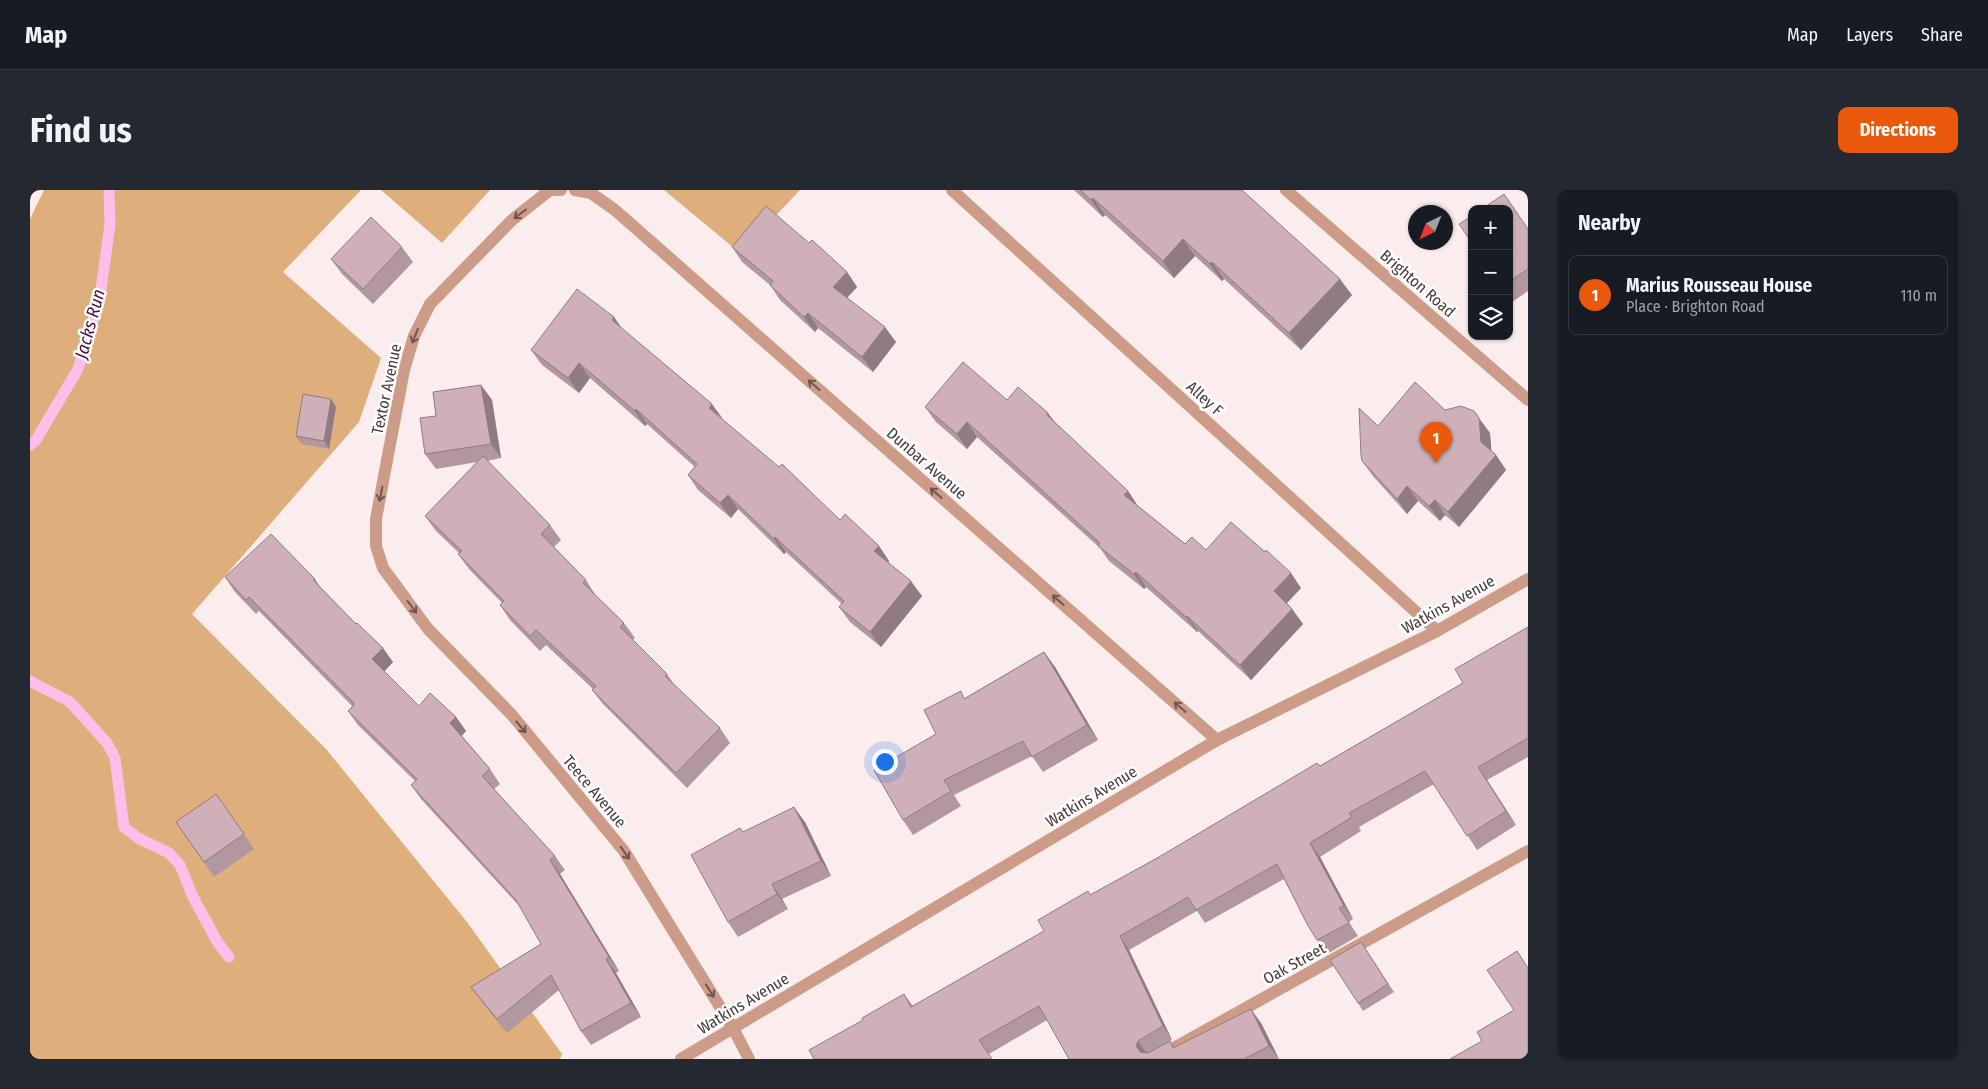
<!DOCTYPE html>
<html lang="en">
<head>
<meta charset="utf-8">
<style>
	:root { --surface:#171b24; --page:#242831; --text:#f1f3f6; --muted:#9ea1a6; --line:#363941; --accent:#ea580c }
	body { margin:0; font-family:"Fira Sans Condensed",sans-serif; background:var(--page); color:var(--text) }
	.controls { position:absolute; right:15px; top:15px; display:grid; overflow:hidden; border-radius:10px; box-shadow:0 1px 4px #0004 }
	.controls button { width:45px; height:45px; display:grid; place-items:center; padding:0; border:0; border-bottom:1px solid var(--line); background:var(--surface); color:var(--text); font:25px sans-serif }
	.compass { position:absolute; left:1378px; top:15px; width:45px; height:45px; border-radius:50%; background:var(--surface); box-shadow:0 1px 4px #0004; rotate:223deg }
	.you { position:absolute; left:854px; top:571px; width:18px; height:18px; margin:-12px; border:4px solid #fff; border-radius:50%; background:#1a73e8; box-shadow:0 0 0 8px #1a73e833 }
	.badge { display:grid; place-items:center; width:32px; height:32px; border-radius:50%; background:var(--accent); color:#fff; font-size:16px; font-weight:700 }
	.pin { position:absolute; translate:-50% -41px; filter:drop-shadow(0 1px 2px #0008) }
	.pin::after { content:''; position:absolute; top:26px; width:18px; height:15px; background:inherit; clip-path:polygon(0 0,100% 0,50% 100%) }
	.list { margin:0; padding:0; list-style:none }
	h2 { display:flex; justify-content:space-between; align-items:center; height:65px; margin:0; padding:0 20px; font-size:21px }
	h2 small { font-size:16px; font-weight:400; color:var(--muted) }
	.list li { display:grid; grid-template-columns:32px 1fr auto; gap:15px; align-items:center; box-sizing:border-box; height:80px; margin:0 10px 10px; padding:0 10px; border:1px solid var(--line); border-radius:10px }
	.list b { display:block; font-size:19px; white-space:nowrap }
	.list p { margin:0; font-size:16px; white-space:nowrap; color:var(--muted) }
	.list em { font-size:16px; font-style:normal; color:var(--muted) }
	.icon { flex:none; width:28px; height:28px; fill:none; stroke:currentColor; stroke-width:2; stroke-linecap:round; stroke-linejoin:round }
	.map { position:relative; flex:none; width:1498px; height:869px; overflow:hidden; border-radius:10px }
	header { display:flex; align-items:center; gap:30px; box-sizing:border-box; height:70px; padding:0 25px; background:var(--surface); border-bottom:1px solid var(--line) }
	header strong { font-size:24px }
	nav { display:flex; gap:28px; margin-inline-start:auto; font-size:18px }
	.intro { display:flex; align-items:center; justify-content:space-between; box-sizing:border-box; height:120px; padding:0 30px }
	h1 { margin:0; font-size:35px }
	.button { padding:12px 22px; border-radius:10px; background:var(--accent); color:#fff; font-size:18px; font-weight:700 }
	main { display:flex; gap:30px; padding:0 30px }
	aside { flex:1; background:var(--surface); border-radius:10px; box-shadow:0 1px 4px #0004 }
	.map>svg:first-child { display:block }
</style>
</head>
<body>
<header>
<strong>Map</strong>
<nav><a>Map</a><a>Layers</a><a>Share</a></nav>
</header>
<div class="intro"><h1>Find us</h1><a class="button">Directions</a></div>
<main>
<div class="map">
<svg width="1498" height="869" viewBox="0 0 1498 869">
	<rect width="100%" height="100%" fill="#fbeded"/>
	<!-- forest -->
	<g fill="#deae7d">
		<polygon points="14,0 331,0 253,82 351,168 329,232 162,424 296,559 437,732 532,864 530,869 0,869 0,29"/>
		<polygon points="351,0 460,0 412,53"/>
		<polygon points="634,0 770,0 710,63"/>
	</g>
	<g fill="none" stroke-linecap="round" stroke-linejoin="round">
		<!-- stream -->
		<g stroke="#fbc0e9" stroke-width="11">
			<polyline points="0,255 6,250 48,179 70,107 80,34 79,0"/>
			<polyline points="0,491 40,512 77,553 85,568 94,637 108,648 139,663 150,675 163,707 188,753 199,767"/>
		</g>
		<!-- service -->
		<g stroke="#cd9c88" stroke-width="12">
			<polyline points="922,0 1407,441"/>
			<polyline points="1124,869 1498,661"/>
		</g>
		<!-- minor -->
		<g stroke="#cd9c88" stroke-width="12">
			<polyline points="531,0 520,0 482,30 400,114 384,146 374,180 346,329 346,356 353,378 398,439 482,525 594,661 703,838 719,869"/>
			<polyline points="545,0 561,3 585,20 1187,550"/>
			<polyline points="651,869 1187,550 1407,441 1498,389"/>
		</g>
		<!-- tertiary -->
		<polyline stroke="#cd9c88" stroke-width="12" points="1256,0 1498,210"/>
	</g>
	<!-- wall -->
	<g fill="#b2979f">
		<polygon points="1044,0 1212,0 1322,105 1271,160 1194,89 1192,91 1165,66 1144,88 1075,25 1073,27"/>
		<polygon points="1479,19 1498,39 1498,101 1482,112 1479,108"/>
		<polygon points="779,53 817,82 827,97 817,108 866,152 843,182 788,138 785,142 750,110 740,95 712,72 702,57"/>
		<polygon points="372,57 383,72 343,114 312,84 301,69"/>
		<polygon points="584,127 593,140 692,229 810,330 849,356 859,371 858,372 892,406 851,457 820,432 809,417 812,414 756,362 754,364 708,319 701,328 668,300 658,285 665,277 617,234 615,236 560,188 549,203 512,175 501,160"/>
		<polygon points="451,195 462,210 471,268 457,271 520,335 531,350 524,357 556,390 566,406 594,433 605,448 603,450 637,484 645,496 690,538 700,553 657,598 573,514 562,500 563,499 516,455 510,461 480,430 470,415 472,413 439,379 428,364 429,363 406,341 395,326 447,272 406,279 395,264 406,226"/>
		<polygon points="301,209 306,217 299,259 271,254 266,246"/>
		<polygon points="977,210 1026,234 1098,301 1107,315 1155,354 1176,360 1271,398 1257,413 1262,419 1273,434 1221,490 1168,441 1167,442 1116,397 1114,399 1079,371 1070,358 947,247 937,259 906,232 895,217"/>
		<polygon points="1415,220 1460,243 1461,261 1466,265 1476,280 1429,337 1415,325 1410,331 1388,311 1377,324 1343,286 1332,271 1348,236"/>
		<polygon points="195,387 285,389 291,398 363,472 354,481 389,516 426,527 436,541 432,546 460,579 470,594 464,599 525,666 535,680 530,684 589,781 586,783 611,827 561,855 551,841 529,800 477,843 451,811 441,797 511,754 491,718 391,609 381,595 385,591 328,535 318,521 322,516 229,421 226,424 205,402"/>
		<polygon points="1498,437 1498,567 1457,590 1486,635 1447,660 1404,594 1329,637 1331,641 1290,667 1323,729 1319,732 1328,746 1297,764 1287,750 1254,689 1175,733 1167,721 1099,760 1142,850 1140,851 1144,857 1231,833 1249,869 1039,869 1017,830 959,864 833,830 874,804 883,816 1014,741 1060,705 1129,667 1290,576 1433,493"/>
		<polygon points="1014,462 1025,477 1068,550 1013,582 1002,566 924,605 931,616 883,645 873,630 906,544 935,508"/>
		<polygon points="186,604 224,659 184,687 146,632"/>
		<polygon points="775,632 801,686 752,709 758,719 708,747 698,732 710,638 713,642"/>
		<polygon points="1331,752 1364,802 1333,821 1328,813"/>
	</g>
	<!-- shaded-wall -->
	<g fill="#917b82">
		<polygon points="1063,8 1075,25 1073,27 1061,10"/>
		<polygon points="1153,49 1165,66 1144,88 1133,71"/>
		<polygon points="1182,72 1194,89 1192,91 1180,74"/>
		<polygon points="817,82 827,97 814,111 803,97"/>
		<polygon points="1310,89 1322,105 1271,160 1259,143"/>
		<polygon points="778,123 788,138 785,142 774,127"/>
		<polygon points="584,127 594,142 582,130"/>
		<polygon points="855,137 866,152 843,182 832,167"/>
		<polygon points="549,173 560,188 549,203 538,188"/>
		<polygon points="451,195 462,210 471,268 461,254"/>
		<polygon points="301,209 306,217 299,259 294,251"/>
		<polygon points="682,214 693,229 679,218"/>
		<polygon points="606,219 617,234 615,236 605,221"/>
		<polygon points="1018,223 1029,238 1017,225"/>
		<polygon points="1449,228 1460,243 1462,267 1451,252"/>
		<polygon points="937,232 947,247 937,259 927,244"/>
		<polygon points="1466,265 1476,280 1429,337 1418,322"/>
		<polygon points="1377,296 1388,311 1377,324 1367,309"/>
		<polygon points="1098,301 1108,316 1094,305"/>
		<polygon points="698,305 708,319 701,328 690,313"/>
		<polygon points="1405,310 1415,325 1410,331 1399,316"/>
		<polygon points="745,347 756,362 754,364 744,349"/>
		<polygon points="849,356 859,371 854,376 844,361"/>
		<polygon points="1106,382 1116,397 1114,399 1104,384"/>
		<polygon points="1261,383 1271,398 1254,416 1244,401"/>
		<polygon points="881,391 892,406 851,457 840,442"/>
		<polygon points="1262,419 1273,434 1221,490 1210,475"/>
		<polygon points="1157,426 1168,441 1167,442 1156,427"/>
		<polygon points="353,458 363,472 352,484 342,469"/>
		<polygon points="1014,462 1025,477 1068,550 1057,535"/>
		<polygon points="426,527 436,541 430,547 420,533"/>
		<polygon points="1448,577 1457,590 1486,635 1476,621"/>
		<polygon points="764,617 775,632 801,686 791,671"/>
		<polygon points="1280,653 1290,667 1323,729 1314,716"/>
		<polygon points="520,670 530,684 589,781 579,767"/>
		<polygon points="742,694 752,709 758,719 747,704"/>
		<polygon points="1090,746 1099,760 1142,850 1133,836"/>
		<polygon points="576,769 586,783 611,827 601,813"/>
		<polygon points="1221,819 1231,833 1249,869 1239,856"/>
		<polygon points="1108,851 1117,864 1110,862 1106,856"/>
	</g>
	<!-- building -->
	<g fill="#cfb0b9" stroke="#917b82">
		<polygon points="1050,0 1212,0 1310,89 1259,143 1182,72 1180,74 1153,49 1133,71 1063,8 1061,10"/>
		<polygon points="1474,4 1498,39 1498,79 1479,92 1479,19 1452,19"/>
		<polygon points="736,16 779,53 782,50 817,82 803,97 855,137 832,167 778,123 774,127 740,95 743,91 702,57"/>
		<polygon points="1442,26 1442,53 1429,34"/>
		<polygon points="341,27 372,57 333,99 301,69"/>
		<polygon points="547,99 584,127 582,130 682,214 679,218 749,277 752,274 810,330 815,324 849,356 844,361 881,391 840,442 809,417 814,411 745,347 744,349 698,305 690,313 658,285 667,274 606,219 605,221 549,173 538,188 501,160"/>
		<polygon points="933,172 977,210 988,197 1018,223 1017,225 1098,301 1094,305 1155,354 1162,347 1176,360 1201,332 1235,362 1236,360 1261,383 1244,401 1262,419 1210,475 1157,426 1156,427 1106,382 1104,384 1068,356 1070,353 937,232 927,244 895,217"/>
		<polygon points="1385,192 1415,220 1431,216 1444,221 1449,228 1451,252 1466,265 1418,322 1405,310 1399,316 1377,296 1367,309 1332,271 1331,265 1329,218 1348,236"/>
		<polygon points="451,195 461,254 395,264 390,228 406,226 403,202"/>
		<polygon points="273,204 301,209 294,251 266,246"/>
		<polygon points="453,266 520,335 511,344 556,390 553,393 594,433 590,437 637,484 635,486 690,538 646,583 562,500 566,496 506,440 500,446 470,415 474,411 428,364 432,361 395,326"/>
		<polygon points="241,344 285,389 283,390 326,434 327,433 353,458 342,469 389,516 400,503 426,527 420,533 460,579 452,586 525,666 520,670 579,767 576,769 601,813 551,841 521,785 467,829 441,797 511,754 486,710 381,595 387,589 318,521 325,514 219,407 216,410 195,387"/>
		<polygon points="1498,437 1498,548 1448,577 1476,621 1437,646 1395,581 1319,623 1322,627 1280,653 1314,716 1309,718 1319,733 1287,750 1277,734 1247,674 1166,720 1158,707 1090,746 1133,836 1108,851 1106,856 1110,862 1118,863 1140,851 1143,858 1221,819 1239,856 1214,869 1039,869 1009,816 949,850 962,869 784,869 779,860 833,830 832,828 874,804 881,817 1014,741 1008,730 1058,701 1060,705 1129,667 1287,573 1290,576 1433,493 1425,479"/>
		<polygon points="1014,462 1057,535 1002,567 993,551 914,590 921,601 873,630 844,580 906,544 894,520 931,501 934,509"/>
		<polygon points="186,604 214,644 174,672 146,632"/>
		<polygon points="764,617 791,671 742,694 747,704 698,732 661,665 710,638 713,642"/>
		<polygon points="1331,752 1358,794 1328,813 1300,770"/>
		<polygon points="1487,761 1498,778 1498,869 1420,869 1452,851 1447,842 1484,820 1457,780"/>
	</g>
	<!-- one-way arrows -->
	<defs><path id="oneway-shaft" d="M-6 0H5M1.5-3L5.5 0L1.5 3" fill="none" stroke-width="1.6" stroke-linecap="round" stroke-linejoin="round" transform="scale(1.25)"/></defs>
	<g stroke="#6e5750">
		<use href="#oneway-shaft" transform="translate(490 24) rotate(143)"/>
		<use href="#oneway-shaft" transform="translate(385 146) rotate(112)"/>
		<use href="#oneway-shaft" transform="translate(784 195) rotate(-139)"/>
		<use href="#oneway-shaft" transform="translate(906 303) rotate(-139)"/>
		<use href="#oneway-shaft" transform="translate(351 304) rotate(101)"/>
		<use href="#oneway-shaft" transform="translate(1028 410) rotate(-139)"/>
		<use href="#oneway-shaft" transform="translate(382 417) rotate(53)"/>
		<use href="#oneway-shaft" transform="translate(1150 517) rotate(-139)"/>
		<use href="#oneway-shaft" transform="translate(491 537) rotate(50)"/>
		<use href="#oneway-shaft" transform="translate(595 663) rotate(55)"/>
		<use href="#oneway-shaft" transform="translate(680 801) rotate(58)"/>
	</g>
	<g text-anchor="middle" stroke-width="5" stroke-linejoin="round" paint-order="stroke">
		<!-- street labels -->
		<g font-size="16" fill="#463938" stroke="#fff">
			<text transform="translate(1388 93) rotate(41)" y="6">Brighton Road</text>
			<text transform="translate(356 199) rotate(-78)" y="6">Textor Avenue</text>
			<text transform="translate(1175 208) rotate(42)" y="6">Alley F</text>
			<text transform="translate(897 273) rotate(41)" y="6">Dunbar Avenue</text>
			<text transform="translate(1418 414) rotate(-29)" y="6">Watkins Avenue</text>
			<text transform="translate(565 601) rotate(50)" y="6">Teece Avenue</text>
			<text transform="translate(1061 606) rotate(-31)" y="6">Watkins Avenue</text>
			<text transform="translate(1264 773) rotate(-29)" y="6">Oak Street</text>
			<text transform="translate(713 813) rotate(-31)" y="6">Watkins Avenue</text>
		</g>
		<!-- water labels -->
		<g font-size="18" font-style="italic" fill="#4d0a40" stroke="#fff">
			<text transform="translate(60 134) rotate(-75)" y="6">Jacks Run</text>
		</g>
	</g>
</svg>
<div class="controls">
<button>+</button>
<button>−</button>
<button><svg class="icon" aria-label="layers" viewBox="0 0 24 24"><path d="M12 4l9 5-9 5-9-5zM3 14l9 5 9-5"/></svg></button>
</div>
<svg class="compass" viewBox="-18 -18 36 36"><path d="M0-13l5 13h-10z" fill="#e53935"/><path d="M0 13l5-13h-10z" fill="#9ea1a6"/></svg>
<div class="you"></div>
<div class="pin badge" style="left:1406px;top:273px">1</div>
</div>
<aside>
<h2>Nearby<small></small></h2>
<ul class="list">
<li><span class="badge">1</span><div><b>Marius Rousseau House</b><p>Place · Brighton Road</p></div><em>110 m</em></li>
</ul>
</aside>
</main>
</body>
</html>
